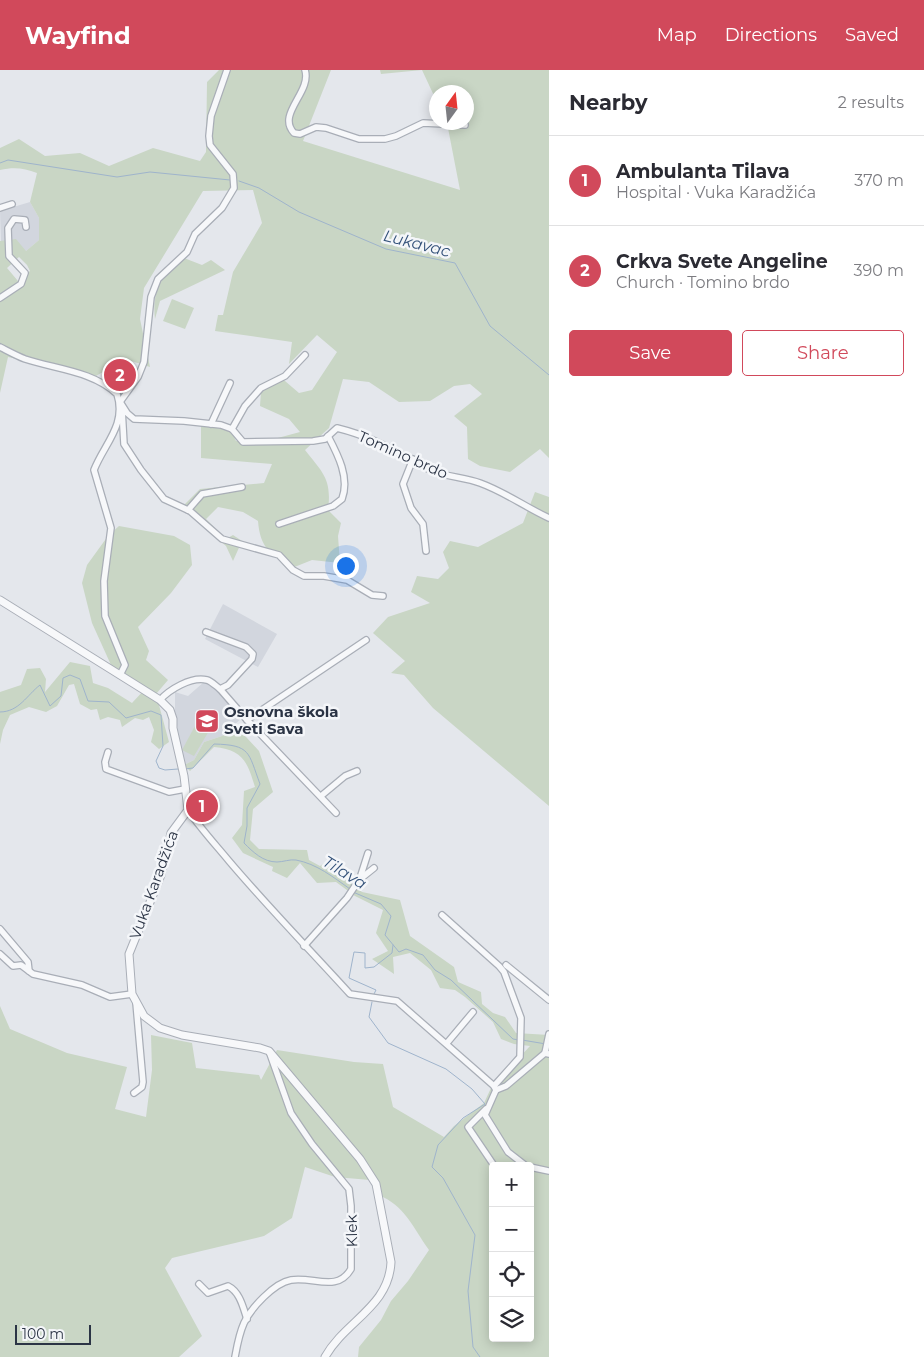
<!DOCTYPE html>
<html lang="en">
<head>
<meta charset="utf-8">
<style>
	:root { --surface:#fff; --page:#f7f7f7; --text:#2b2b33; --muted:#7c7c81; --line:#e1e1e2; --accent:#d1495b }
	body { margin:0; font-family:Montserrat,sans-serif; background:var(--page); color:var(--text) }
	.controls { position:absolute; right:15px; bottom:15px; display:grid; overflow:hidden; border-radius:5px; box-shadow:0 2px 12px #0003 }
	.controls button { width:45px; height:45px; display:grid; place-items:center; padding:0; border:0; border-bottom:1px solid var(--line); background:var(--surface); color:var(--text); font:25px sans-serif }
	.compass { position:absolute; left:429px; top:15px; width:45px; height:45px; border-radius:50%; background:var(--surface); box-shadow:0 2px 12px #0003; rotate:15deg }
	.scale { position:absolute; left:15px; bottom:12px; width:76px; box-sizing:border-box; padding-left:5px; border:2px solid #2b3445; border-top:0; font-size:14px; line-height:18px; white-space:nowrap; color:#2b3445; -webkit-text-stroke:4px #f4f6f9; paint-order:stroke }
	.you { position:absolute; left:345px; top:495px; width:18px; height:18px; margin:-12px; border:4px solid #fff; border-radius:50%; background:#1a73e8; box-shadow:0 0 0 8px #1a73e833 }
	.badge { display:grid; place-items:center; width:32px; height:32px; border-radius:50%; background:var(--accent); color:#fff; font-size:16px; font-weight:700 }
	.pin { position:absolute; translate:-50% -50%; border:2px solid #fff; box-shadow:0 1px 5px #0006 }
	.list { margin:0; padding:0; list-style:none }
	h2 { display:flex; justify-content:space-between; align-items:center; height:65px; margin:0; padding:0 20px; font-size:21px }
	h2 small { font-size:16px; font-weight:400; color:var(--muted) }
	.list li { display:grid; grid-template-columns:32px 1fr auto; gap:15px; align-items:center; box-sizing:border-box; height:90px; padding:0 20px; border-top:1px solid var(--line) }
	.list b { display:block; font-size:19px; white-space:nowrap }
	.list p { margin:0; font-size:16px; white-space:nowrap; color:var(--muted) }
	.list em { font-size:16px; font-style:normal; color:var(--muted) }
	.actions { display:flex; gap:10px; padding:15px 20px }
	.actions a { flex:1; padding:11px 0; border:1px solid var(--accent); border-radius:5px; text-align:center; font-size:18px; color:var(--accent) }
	.actions .main { background:var(--accent); color:#fff }
	.icon { flex:none; width:28px; height:28px; fill:none; stroke:currentColor; stroke-width:2; stroke-linecap:round; stroke-linejoin:round }
	.map { position:relative; flex:none; width:549px; height:1287px; overflow:hidden }
	header { display:flex; align-items:center; gap:30px; box-sizing:border-box; height:70px; padding:0 25px; background:var(--accent); color:#fff }
	header strong { font-size:24px }
	nav { display:flex; gap:28px; margin-inline-start:auto; font-size:18px }
	main { display:flex }
	aside { flex:1; background:var(--surface) }
	.map>svg:first-child { display:block }
</style>
</head>
<body>
<header>
<strong>Wayfind</strong>
<nav><a>Map</a><a>Directions</a><a>Saved</a></nav>
</header>
<main>
<div class="map">
<svg width="549" height="1287" viewBox="0 0 549 1287">
	<rect width="100%" height="100%" fill="#e4e7ec"/>
	<!-- built -->
	<g fill="#d2d6de">
		<polygon points="30,132 39,148 39,170 26,181 1,172 0,141"/>
		<polygon points="223,534 277,564 258,597 205,569"/>
		<polygon points="204,612 221,623 243,647 222,666 204,672 194,690 184,695 175,643 175,622 188,626"/>
	</g>
	<!-- green -->
	<g fill="#c9d6c5" fill-rule="evenodd">
		<path d="M219 0H331L303 71 460 120 447 53 467 52V22H437L436 30 422 0 381 4 380 0H549V388L540 379 510 402 480 396 468 389 467 357 454 346 482 324 470 314 454 316 430 331 399 332 369 312 343 309 329 358 305 380C323 403 332 409 328 440L341 453 338 466 340 493 312 490 292 498C271 485 260 478 258 451L243 442 218 437 206 449 226 469 233 465 242 471 233 491 226 476 181 438 200 419 264 413 272 394 201 388V356L231 360 236 371 274 369 300 362 289 349 260 336 261 322 278 305 299 323 312 320 337 282 317 265 289 294 292 272 215 261 218 245H223L233 202 262 153 253 120 203 121 144 218 140 249 150 297 125 289 96 306 8 287 0 323V171L16 169 26 181 39 170V148L30 132 37 103C24 98 14 97 0 100V78L19 69 45 86 80 83 109 96 153 78 200 91 206 82 207 12ZM19 187 27 195 30 201 18 211 7 198Z"/>
		<path d="M184 188 202 195 211 190 225 200 160 231 155 249C152 218 161 207 184 188Z"/>
		<polygon points="172,229 194,238 185,259 163,251"/>
		<polygon points="535,422 549,427 549,736 433,638 404,605 391,603 405,591 373,563 388,547 430,533 411,522 417,506 438,509 449,498 443,482 450,471 478,477 523,453"/>
		<polygon points="119,456 174,466 190,475 192,495 171,523 138,557 149,581 146,590 168,610 156,624 169,672 159,679 151,672 154,660 149,647 143,650 135,648 122,657 120,650 108,647 100,650 97,639 91,640 80,634 74,614 69,615 57,636 46,642 29,637 10,645 3,660 0,674 0,622 21,615 27,599 40,598 46,609 45,622 70,592 90,596 93,613 108,618 132,633 146,618 111,595 92,553 82,513 87,495 108,466"/>
		<polygon points="196,654 209,661 194,686 182,680"/>
		<path d="M235 655 259 681 273 722 253 739 250 770 259 779 307 780 309 790 320 796 328 790 332 797 362 822 400 830 410 866 454 897 458 912 481 922 482 934 493 943 505 947 516 963 549 965V1287H358L359 1277 381 1250 391 1231 408 1211 429 1180C413 1158 405 1135 378 1125L370 1110 335 1107 305 1097 292 1148 264 1166 172 1188 165 1198 202 1266 179 1287H0V936L10 959 67 983 127 997 115 1039 146 1047 152 1000 151 965 192 973 196 998 259 1005 261 1010 277 980 354 992 383 994 393 1037 444 1067 454 1056 484 1033 491 1018 530 976 514 974 501 969 493 952 465 927 455 920 440 918 431 900 410 883 393 887 394 904 372 889 388 881 376 863 383 840 355 826 336 812 317 813 300 793 287 808 272 801 273 797 243 783 232 768 242 755 244 721 255 717C247 691 243 680 214 677L190 701 184 695 194 690 204 672 222 666ZM493 1096H530V1268H493Z"/>
	</g>
	<g fill="none" stroke-linecap="round" stroke-linejoin="round">
		<!-- stream -->
		<g stroke="#9fb4cc" stroke-width="1">
			<polyline points="0,93 8,90 117,107 150,102 230,110"/>
			<polyline points="239,111 259,118 299,142 386,179 455,193 490,256 549,305"/>
			<path d="M0 642C19 642 27 625 40 615L50 636 61 626 63 608 70 605 80 609 88 631 109 632 126 648 151 641 161 645 163 676 156 691 159 698 165 700 178 699"/>
			<path d="M185 699 193 698 214 674C251 675 248 682 260 714L247 738V756L244 773C253 782 263 792 277 792 283 792 290 789 296 790 317 794 333 807 350 819"/>
			<polyline points="353,822 381,834 391,846 385,865 399,882 406,879 423,885 435,900 451,910 513,969 519,970"/>
			<polyline points="374,924 376,920 349,908 354,882 365,883 365,898 374,897 392,883 393,875"/>
			<polyline points="372,932 369,947 388,973 446,999 472,1019 485,1034 463,1048 438,1075 432,1097 443,1108 475,1165 468,1221 473,1277 480,1287"/>
			<polyline points="522,970 546,974"/>
		</g>
		<defs>
			<g id="minor">
				<path d="M305 0C312 22 276 44 294 63L300 64 316 57 326 58 359 69H385L396 66 423 53 465 55"/>
				<polyline points="0,138 12,134"/>
				<polyline points="0,228 21,214 25,203 9,186 8,158 14,149 25,150 26,157"/>
				<path d="M0 277C8 281 17 286 25 289 55 299 93 301 117 324 127 355 104 374 94 400L111 458 104 511 105 546 125 595 120 605"/>
				<path d="M120 332 127 343 134 349 184 351 221 355 232 359 243 372 313 371 325 369 337 358C374 367 396 382 428 399 444 407 464 407 480 413 505 422 525 437 549 448"/>
				<polyline points="120,332 138,307 144,292 151,227 158,209 187,182 195,164 222,138 234,118 233,104 210,75 209,66 211,46 227,0"/>
				<polyline points="122,339 124,374 141,400 164,429 190,441 222,469 279,485 293,500 304,506 324,506 347,510 372,525 383,526"/>
				<polyline points="211,354 230,313"/>
				<polyline points="232,359 245,336 261,318 285,306 305,285"/>
				<polyline points="413,389 403,414 411,438 423,454 426,481"/>
				<polyline points="188,440 202,424 242,417"/>
				<path d="M279 454 333 436 342 429C350 408 338 385 328 366"/>
				<polyline points="220,619 247,650 366,570"/>
				<path d="M160 630C169 620 191 606 207 610 211 611 216 616 220 619L228 615 252 589 253 584 246 577 206 562"/>
				<polyline points="247,650 336,743"/>
				<polyline points="108,682 105,692 106,699 169,722 185,719"/>
				<polyline points="321,726 345,706 357,701"/>
				<path d="M188 740C200 758 215 774 229 791 268 837 310 880 350 924L397 931 494 1016 496 1020 506 1016 545 983 549 984"/>
				<polyline points="360,808 368,783"/>
				<polyline points="442,845 499,896 504,902 521,948 520,987 494,1016"/>
				<polyline points="0,859 28,892 29,901 33,904 82,915 110,927 132,924"/>
				<polyline points="304,876 347,828 359,810 374,798"/>
				<polyline points="0,884 13,896 21,895 29,901"/>
				<polyline points="506,895 549,930"/>
				<polyline points="447,973 473,942"/>
				<polyline points="545,983 549,964"/>
				<polyline points="496,1020 485,1045 508,1082 526,1096"/>
				<polyline points="134,1023 142,1017 143,1012 136,933"/>
				<polyline points="486,1039 468,1057 493,1094"/>
				<polyline points="530,1097 549,1101"/>
				<path d="M199 1214 208 1223 228 1216C240 1222 243 1237 247 1249"/>
				<path d="M235 1287C237 1276 239 1264 244 1253 251 1238 274 1213 291 1210 313 1206 337 1223 351 1199V1136L349 1119 312 1074 291 1043 269 981"/>
			</g>
			<path id="tertiary" d="M0 530 160 630 170 640 173 649V658L184 706 188 740 171 763 161 805 129 884 132 924 144 946 160 958 182 965 260 978 269 981 360 1089 376 1114 391 1192C389 1237 345 1251 325 1287"/>
		</defs>
		<!-- minor casing -->
		<use href="#minor" stroke="#a9aeb7" stroke-width="8"/>
		<!-- tertiary casing -->
		<use href="#tertiary" stroke="#a9aeb7" stroke-width="9"/>
		<!-- minor -->
		<use href="#minor" stroke="#f7f8fa" stroke-width="5.5"/>
		<!-- tertiary -->
		<use href="#tertiary" stroke="#f7f8fa" stroke-width="7"/>
	</g>
	<!-- icons -->
	<defs>
		<symbol id="school-square" viewBox="-11 -11 22 22"><rect x="-9" y="-9" width="18" height="18" rx="4" fill="#d1495b" stroke="#f4f6f9"/><path d="M0-5L7-2L0 1L-7-2ZM-4 1L0 2.5L4 1V4Q0 6-4 4Z" fill="#fff"/></symbol>
	</defs>
	<g fill-rule="evenodd">
		<use href="#school-square" x="193" y="637" width="28" height="28"/>
	</g>
	<g text-anchor="middle" stroke-width="5" stroke-linejoin="round" paint-order="stroke">
		<!-- street labels -->
		<g font-size="15" fill="#2b3445" stroke="#f4f6f9">
			<text transform="translate(403 385) rotate(24)" y="5">Tomino brdo</text>
			<text transform="translate(154 815) rotate(-70)" y="5">Vuka Karadžića</text>
			<text transform="translate(352 1161) rotate(-91)" y="5">Klek</text>
		</g>
		<!-- poi labels -->
		<g font-size="15" font-weight="bold" fill="#2b3445" stroke="#f4f6f9" text-anchor="start">
			<text x="224" y="647">Osnovna škola<tspan x="224" dy="17">Sveti Sava</tspan></text>
		</g>
		<!-- water labels -->
		<g font-size="16" font-style="italic" fill="#34527a" stroke="#f4f6f9">
			<text transform="translate(417 173) rotate(14)" y="6">Lukavac</text>
			<text transform="translate(345 802) rotate(32)" y="6">Tilava</text>
		</g>
	</g>
</svg>
<div class="controls">
<button>+</button>
<button>−</button>
<button><svg class="icon" aria-label="locate" viewBox="0 0 24 24"><circle cx="12" cy="12" r="6"/><path d="M12 2v4M12 18v4M2 12h4M18 12h4"/></svg></button>
<button><svg class="icon" aria-label="layers" viewBox="0 0 24 24"><path d="M12 4l9 5-9 5-9-5zM3 14l9 5 9-5"/></svg></button>
</div>
<svg class="compass" viewBox="-18 -18 36 36"><path d="M0-13l5 13h-10z" fill="#e53935"/><path d="M0 13l5-13h-10z" fill="#7c7c81"/></svg>
<div class="scale">100 m</div>
<div class="you"></div>
<div class="pin badge" style="left:202px;top:736px">1</div>
<div class="pin badge" style="left:120px;top:305px">2</div>
</div>
<aside>
<h2>Nearby<small>2 results</small></h2>
<ul class="list">
<li><span class="badge">1</span><div><b>Ambulanta Tilava</b><p>Hospital · Vuka Karadžića</p></div><em>370 m</em></li>
<li><span class="badge">2</span><div><b>Crkva Svete Angeline</b><p>Church · Tomino brdo</p></div><em>390 m</em></li>
</ul>
<div class="actions"><a class="main">Save</a><a>Share</a></div>
</aside>
</main>
</body>
</html>
